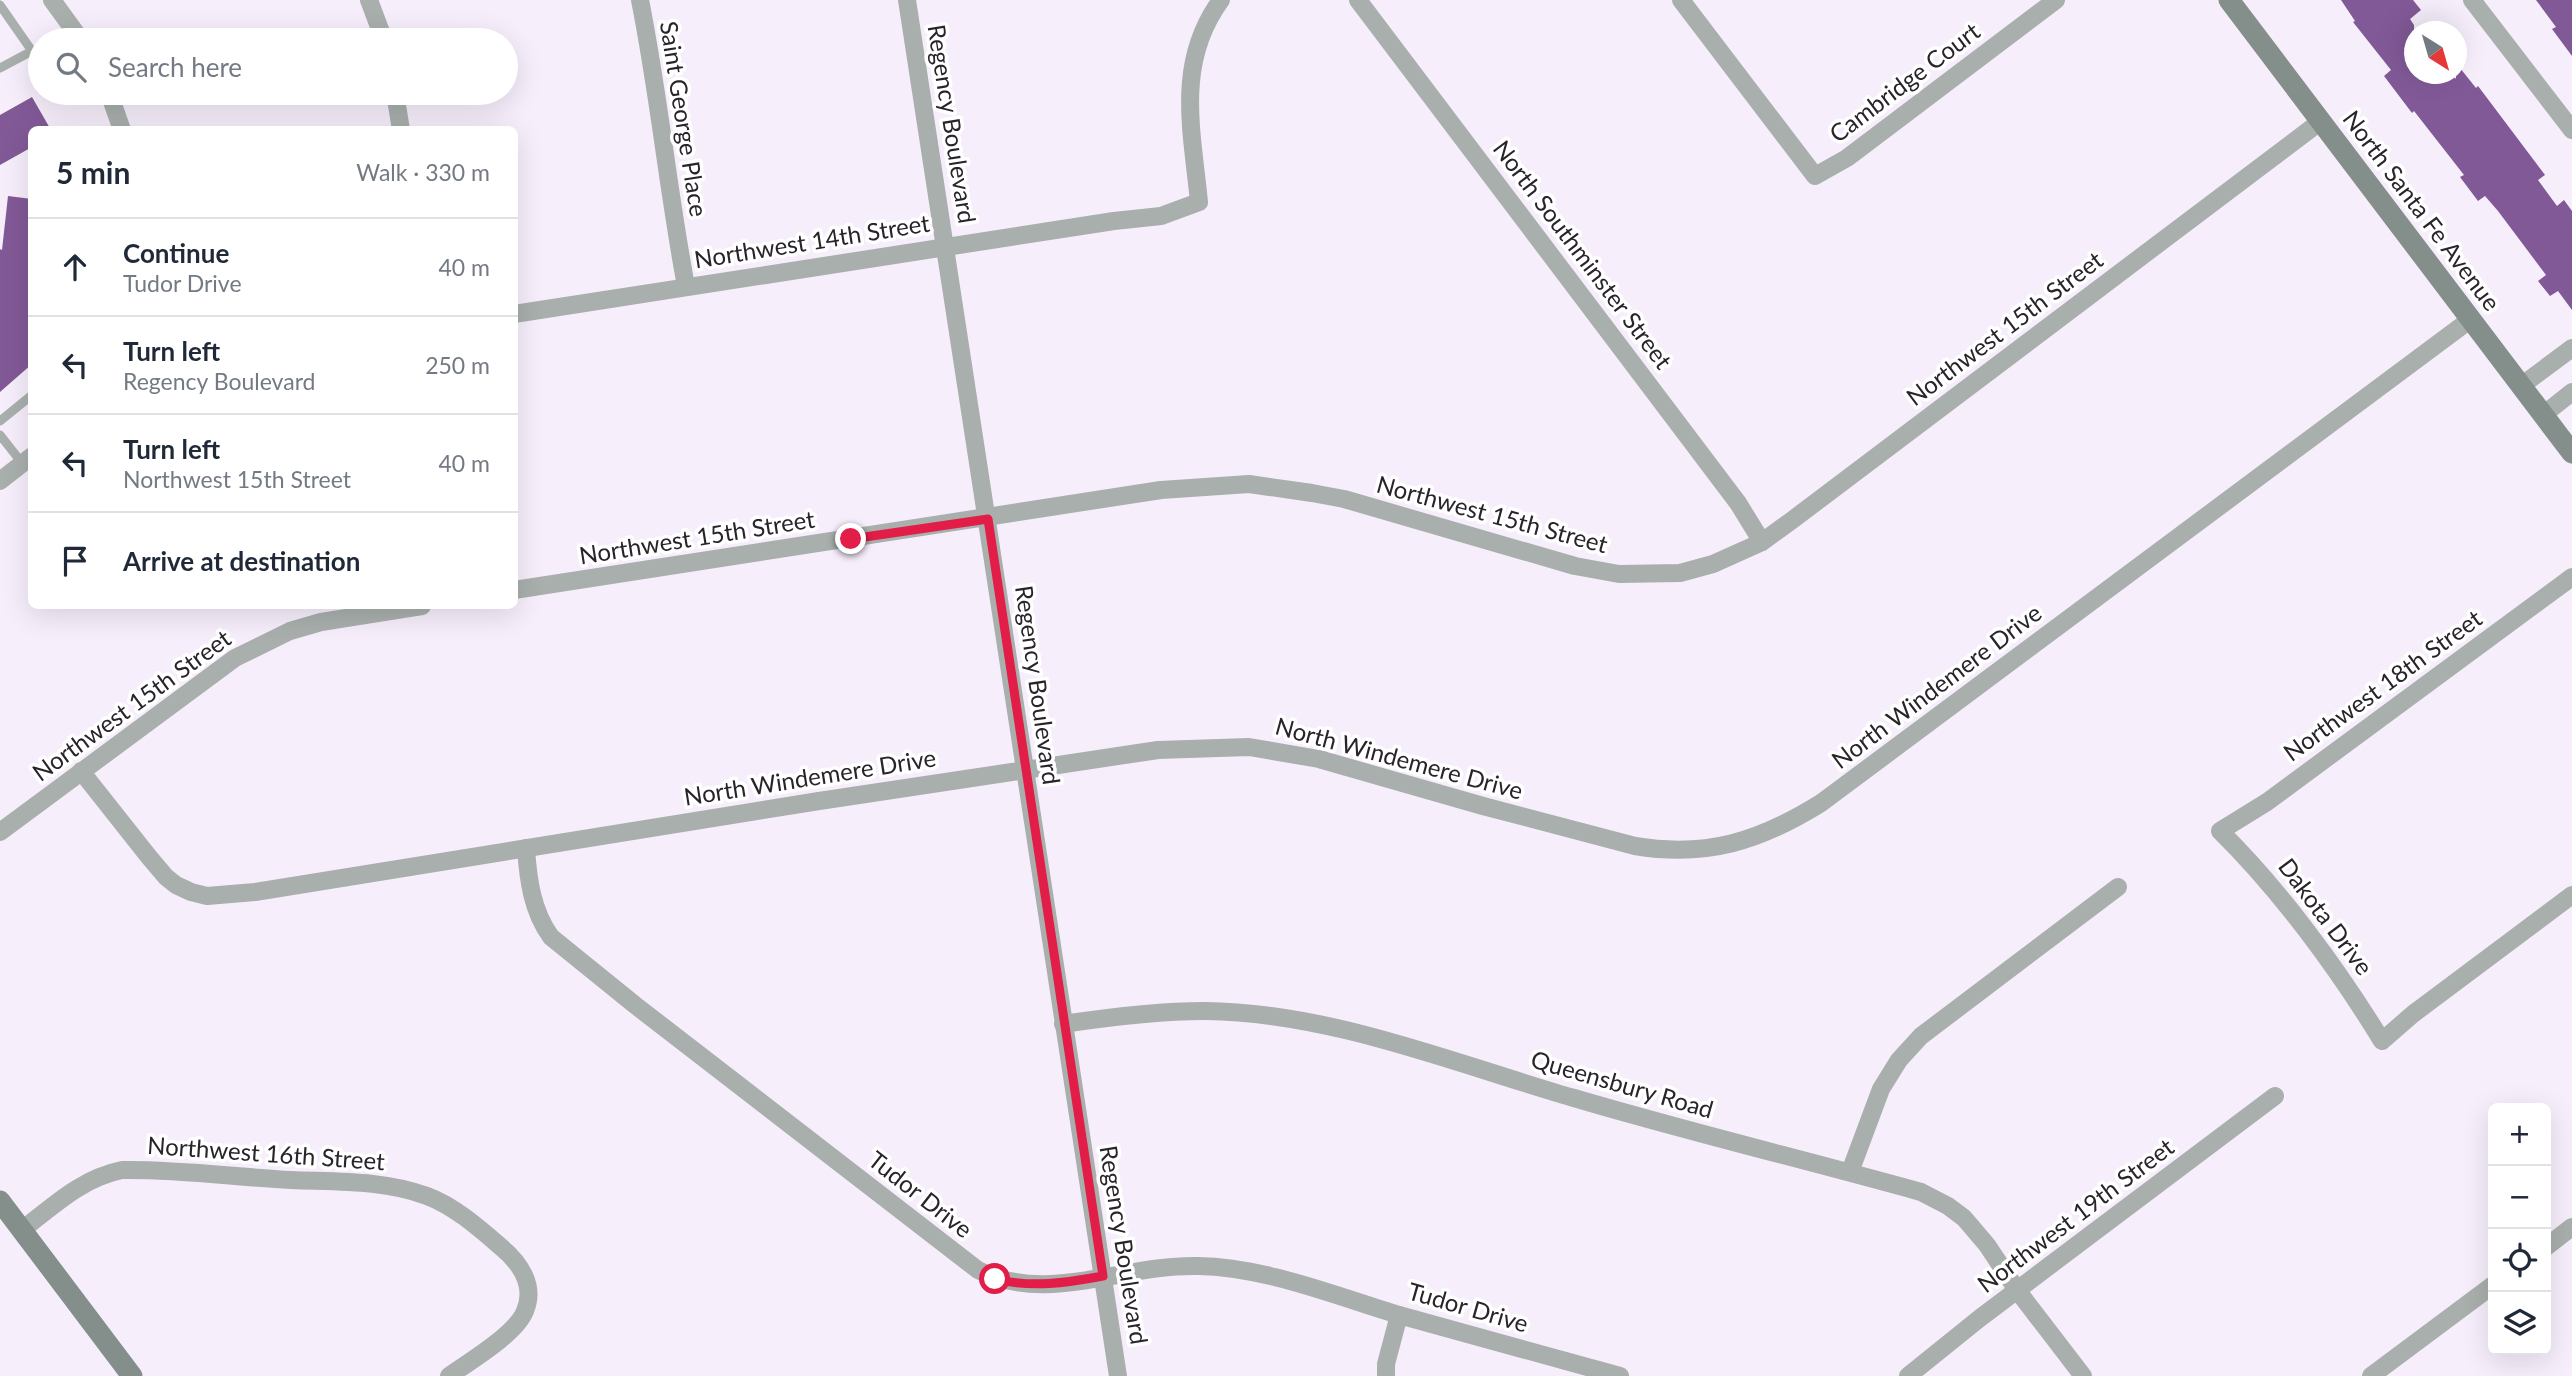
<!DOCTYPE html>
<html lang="en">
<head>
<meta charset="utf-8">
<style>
	:root { --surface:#fff; --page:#f2f2f3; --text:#1f2937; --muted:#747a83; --line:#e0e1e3 }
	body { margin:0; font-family:Lato,sans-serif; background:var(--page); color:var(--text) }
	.controls { position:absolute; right:21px; bottom:21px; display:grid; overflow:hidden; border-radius:10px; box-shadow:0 7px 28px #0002 }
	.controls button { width:63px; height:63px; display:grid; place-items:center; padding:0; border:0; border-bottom:2px solid var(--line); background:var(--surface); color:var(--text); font:35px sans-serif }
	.compass { position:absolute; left:2404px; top:21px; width:63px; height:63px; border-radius:50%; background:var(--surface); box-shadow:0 7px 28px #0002; rotate:143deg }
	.stop { position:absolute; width:21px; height:21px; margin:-16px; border:5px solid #e11d48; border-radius:50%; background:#fff }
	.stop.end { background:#e11d48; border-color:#fff; box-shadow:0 2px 7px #0008 }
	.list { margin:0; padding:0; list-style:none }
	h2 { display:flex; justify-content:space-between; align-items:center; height:91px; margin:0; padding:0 28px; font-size:30px }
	h2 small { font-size:23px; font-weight:400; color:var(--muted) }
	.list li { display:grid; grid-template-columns:46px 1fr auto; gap:21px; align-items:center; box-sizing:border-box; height:98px; padding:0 28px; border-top:2px solid var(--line) }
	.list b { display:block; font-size:26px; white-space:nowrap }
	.list p { margin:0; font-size:23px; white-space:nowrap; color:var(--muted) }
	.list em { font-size:23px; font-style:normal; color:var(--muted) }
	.icon { flex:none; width:38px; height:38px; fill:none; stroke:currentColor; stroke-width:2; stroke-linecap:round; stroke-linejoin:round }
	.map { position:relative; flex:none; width:2572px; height:1376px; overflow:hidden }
	.search { position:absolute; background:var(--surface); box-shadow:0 7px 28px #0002; left:28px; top:28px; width:490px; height:77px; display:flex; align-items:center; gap:18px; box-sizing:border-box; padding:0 24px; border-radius:38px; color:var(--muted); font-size:26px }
	.panel { position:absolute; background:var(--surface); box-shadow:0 7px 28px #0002; left:28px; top:126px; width:490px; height:483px; border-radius:10px }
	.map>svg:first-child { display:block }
</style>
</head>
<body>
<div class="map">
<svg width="2572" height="1376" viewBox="0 0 2572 1376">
	<rect width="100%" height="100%" fill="#f7eefc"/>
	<!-- building -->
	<g fill="#815997">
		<polygon points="2341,0 2413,0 2421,10 2410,19 2414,25 2414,74 2452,74 2456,79 2456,63 2476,88 2478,86 2545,175 2538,180 2557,206 2564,200 2572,211 2572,310 2558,291 2550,296 2538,281 2546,275 2498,211 2485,196 2478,201 2460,177 2464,175 2414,111 2412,113 2384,76 2391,70 2353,22 2355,21"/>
		<polygon points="2536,0 2572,0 2572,56 2552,29 2556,27"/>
		<polygon points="32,97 51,130 32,130 32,147 0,165 0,115"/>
		<polygon points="8,196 32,199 32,364 0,392 0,249 2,250"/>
	</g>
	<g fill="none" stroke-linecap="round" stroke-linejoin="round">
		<!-- service -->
		<g stroke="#a8afac" stroke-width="9">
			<polyline points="0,5 32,51 0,68"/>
			<polyline points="0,421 32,395"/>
			<polyline points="0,435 22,463"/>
		</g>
		<!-- minor -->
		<g stroke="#a8afac" stroke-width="18">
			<polyline points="52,0 81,40"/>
			<polyline points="369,0 384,40"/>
			<path d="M640 0C659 95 668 191 686 286"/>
			<polyline points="907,0 1118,1376"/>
			<polyline points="1358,0 1738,503 1762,542"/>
			<polyline points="1681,0 1815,176 1847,158 2056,0"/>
			<polyline points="2472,0 2572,130"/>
			<polyline points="109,93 122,130"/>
			<polyline points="395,93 401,130"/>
			<path d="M514 314 1114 221 1161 216 1199 202C1192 130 1175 63 1221 0"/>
			<polyline points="2521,386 2572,348"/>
			<polyline points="2543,415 2572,392"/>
			<polyline points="0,481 32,456"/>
			<path d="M2572 577 2267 802 2220 831C2280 890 2338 969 2382 1041L2413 1014 2572 895"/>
			<polyline points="514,590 1161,490 1249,484 1312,493 1344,499 1575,566 1619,574 1680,573 1713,564 1762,542 1791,521 2321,121"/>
			<path d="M81 771 149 857 166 877 176 885 191 892 207 896 255 892 819 801 1158 750 1249 747 1319 759 1483 806 1635 846C1707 858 1760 841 1821 803L2471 319"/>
			<polyline points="0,832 235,658 290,631 321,622 422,606"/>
			<path d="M526 848C528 879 532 911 551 937L635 1005 978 1270C1047 1305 1124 1264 1198 1266 1265 1267 1336 1296 1399 1315 1473 1336 1547 1356 1620 1376"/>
			<path d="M1063 1024C1110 1017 1157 1011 1205 1011 1330 1012 1456 1064 1574 1098 1689 1132 1806 1160 1921 1192L1948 1206 1964 1218 1987 1245 2017 1290 2083 1376"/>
			<polyline points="1850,1172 1881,1089 1899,1060 1921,1036 2118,887"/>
			<path d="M22 1230C53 1206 82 1178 122 1170 178 1169 234 1177 291 1180 336 1182 384 1180 427 1196 454 1206 479 1228 501 1247 519 1262 536 1285 525 1311 516 1334 470 1361 449 1376"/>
			<polyline points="2546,1247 2572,1227"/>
			<polyline points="1386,1376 1386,1364 1399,1315"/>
			<polyline points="1908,1376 1980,1318 2275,1096"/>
			<polyline points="2371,1376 2493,1285"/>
		</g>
		<!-- secondary -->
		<g stroke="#848f8b" stroke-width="21">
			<polyline points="2229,0 2572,453"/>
			<polyline points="0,1201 132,1376"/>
		</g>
	</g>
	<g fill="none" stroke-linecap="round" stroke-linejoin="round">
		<!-- route -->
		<path stroke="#e11d48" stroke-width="9" d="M851 539 988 519 1103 1276C1066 1283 1032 1288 995 1279"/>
	</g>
	<g text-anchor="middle" stroke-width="7" stroke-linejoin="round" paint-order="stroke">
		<!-- street labels -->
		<g font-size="24" fill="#28242a" stroke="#fff">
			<text transform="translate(1905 83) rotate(-37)" y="8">Cambridge Court</text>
			<text transform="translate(683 119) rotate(81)" y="8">Saint George Place</text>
			<text transform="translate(951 124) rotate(81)" y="8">Regency Boulevard</text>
			<text transform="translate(2421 211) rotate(53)" y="8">North Santa Fe Avenue</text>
			<text transform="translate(812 242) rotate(-9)" y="8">Northwest 14th Street</text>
			<text transform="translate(1582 255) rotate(53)" y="8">North Southminster Street</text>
			<text transform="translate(2005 329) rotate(-37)" y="8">Northwest 15th Street</text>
			<text transform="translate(1492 515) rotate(15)" y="8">Northwest 15th Street</text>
			<text transform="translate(697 538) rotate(-9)" y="8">Northwest 15th Street</text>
			<text transform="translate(1037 685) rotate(82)" y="8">Regency Boulevard</text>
			<text transform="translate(2383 686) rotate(-36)" y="8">Northwest 18th Street</text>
			<text transform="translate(1937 687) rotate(-37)" y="8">North Windemere Drive</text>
			<text transform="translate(132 706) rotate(-36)" y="8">Northwest 15th Street</text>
			<text transform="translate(1399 759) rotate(15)" y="8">North Windemere Drive</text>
			<text transform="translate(810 778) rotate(-9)" y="8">North Windemere Drive</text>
			<text transform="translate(2325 917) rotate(53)" y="8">Dakota Drive</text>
			<text transform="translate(1622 1085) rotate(16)" y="8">Queensbury Road</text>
			<text transform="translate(266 1154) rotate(4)" y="8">Northwest 16th Street</text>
			<text transform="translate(920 1195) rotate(38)" y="8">Tudor Drive</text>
			<text transform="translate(2076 1216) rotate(-37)" y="8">Northwest 19th Street</text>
			<text transform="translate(1123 1245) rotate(81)" y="8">Regency Boulevard</text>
			<text transform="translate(1468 1308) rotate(16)" y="8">Tudor Drive</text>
		</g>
	</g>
</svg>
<div class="controls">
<button>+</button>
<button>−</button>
<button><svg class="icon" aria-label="locate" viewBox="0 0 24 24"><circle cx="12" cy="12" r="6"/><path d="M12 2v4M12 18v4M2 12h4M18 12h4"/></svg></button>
<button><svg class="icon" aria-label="layers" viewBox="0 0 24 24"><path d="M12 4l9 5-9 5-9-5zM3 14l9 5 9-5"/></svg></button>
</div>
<svg class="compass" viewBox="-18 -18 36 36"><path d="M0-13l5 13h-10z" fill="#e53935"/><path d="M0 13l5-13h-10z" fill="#747a83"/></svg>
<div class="stop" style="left:995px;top:1279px"></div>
<div class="stop end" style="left:851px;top:539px"></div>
<div class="search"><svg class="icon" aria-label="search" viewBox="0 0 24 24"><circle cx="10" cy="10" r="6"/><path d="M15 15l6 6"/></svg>Search here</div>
<section class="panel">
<h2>5 min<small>Walk · 330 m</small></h2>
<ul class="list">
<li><svg class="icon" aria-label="ahead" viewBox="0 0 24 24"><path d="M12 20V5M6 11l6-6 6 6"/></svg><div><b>Continue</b><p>Tudor Drive</p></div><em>40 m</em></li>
<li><svg class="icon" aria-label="left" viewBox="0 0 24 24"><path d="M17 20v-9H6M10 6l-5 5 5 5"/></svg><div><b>Turn left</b><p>Regency Boulevard</p></div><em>250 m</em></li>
<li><svg class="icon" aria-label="left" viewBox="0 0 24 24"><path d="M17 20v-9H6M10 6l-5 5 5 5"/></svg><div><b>Turn left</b><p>Northwest 15th Street</p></div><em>40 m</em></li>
<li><svg class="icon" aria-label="arrive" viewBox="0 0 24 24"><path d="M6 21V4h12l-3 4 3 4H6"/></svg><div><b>Arrive at destination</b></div></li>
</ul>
</section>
</div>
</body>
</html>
